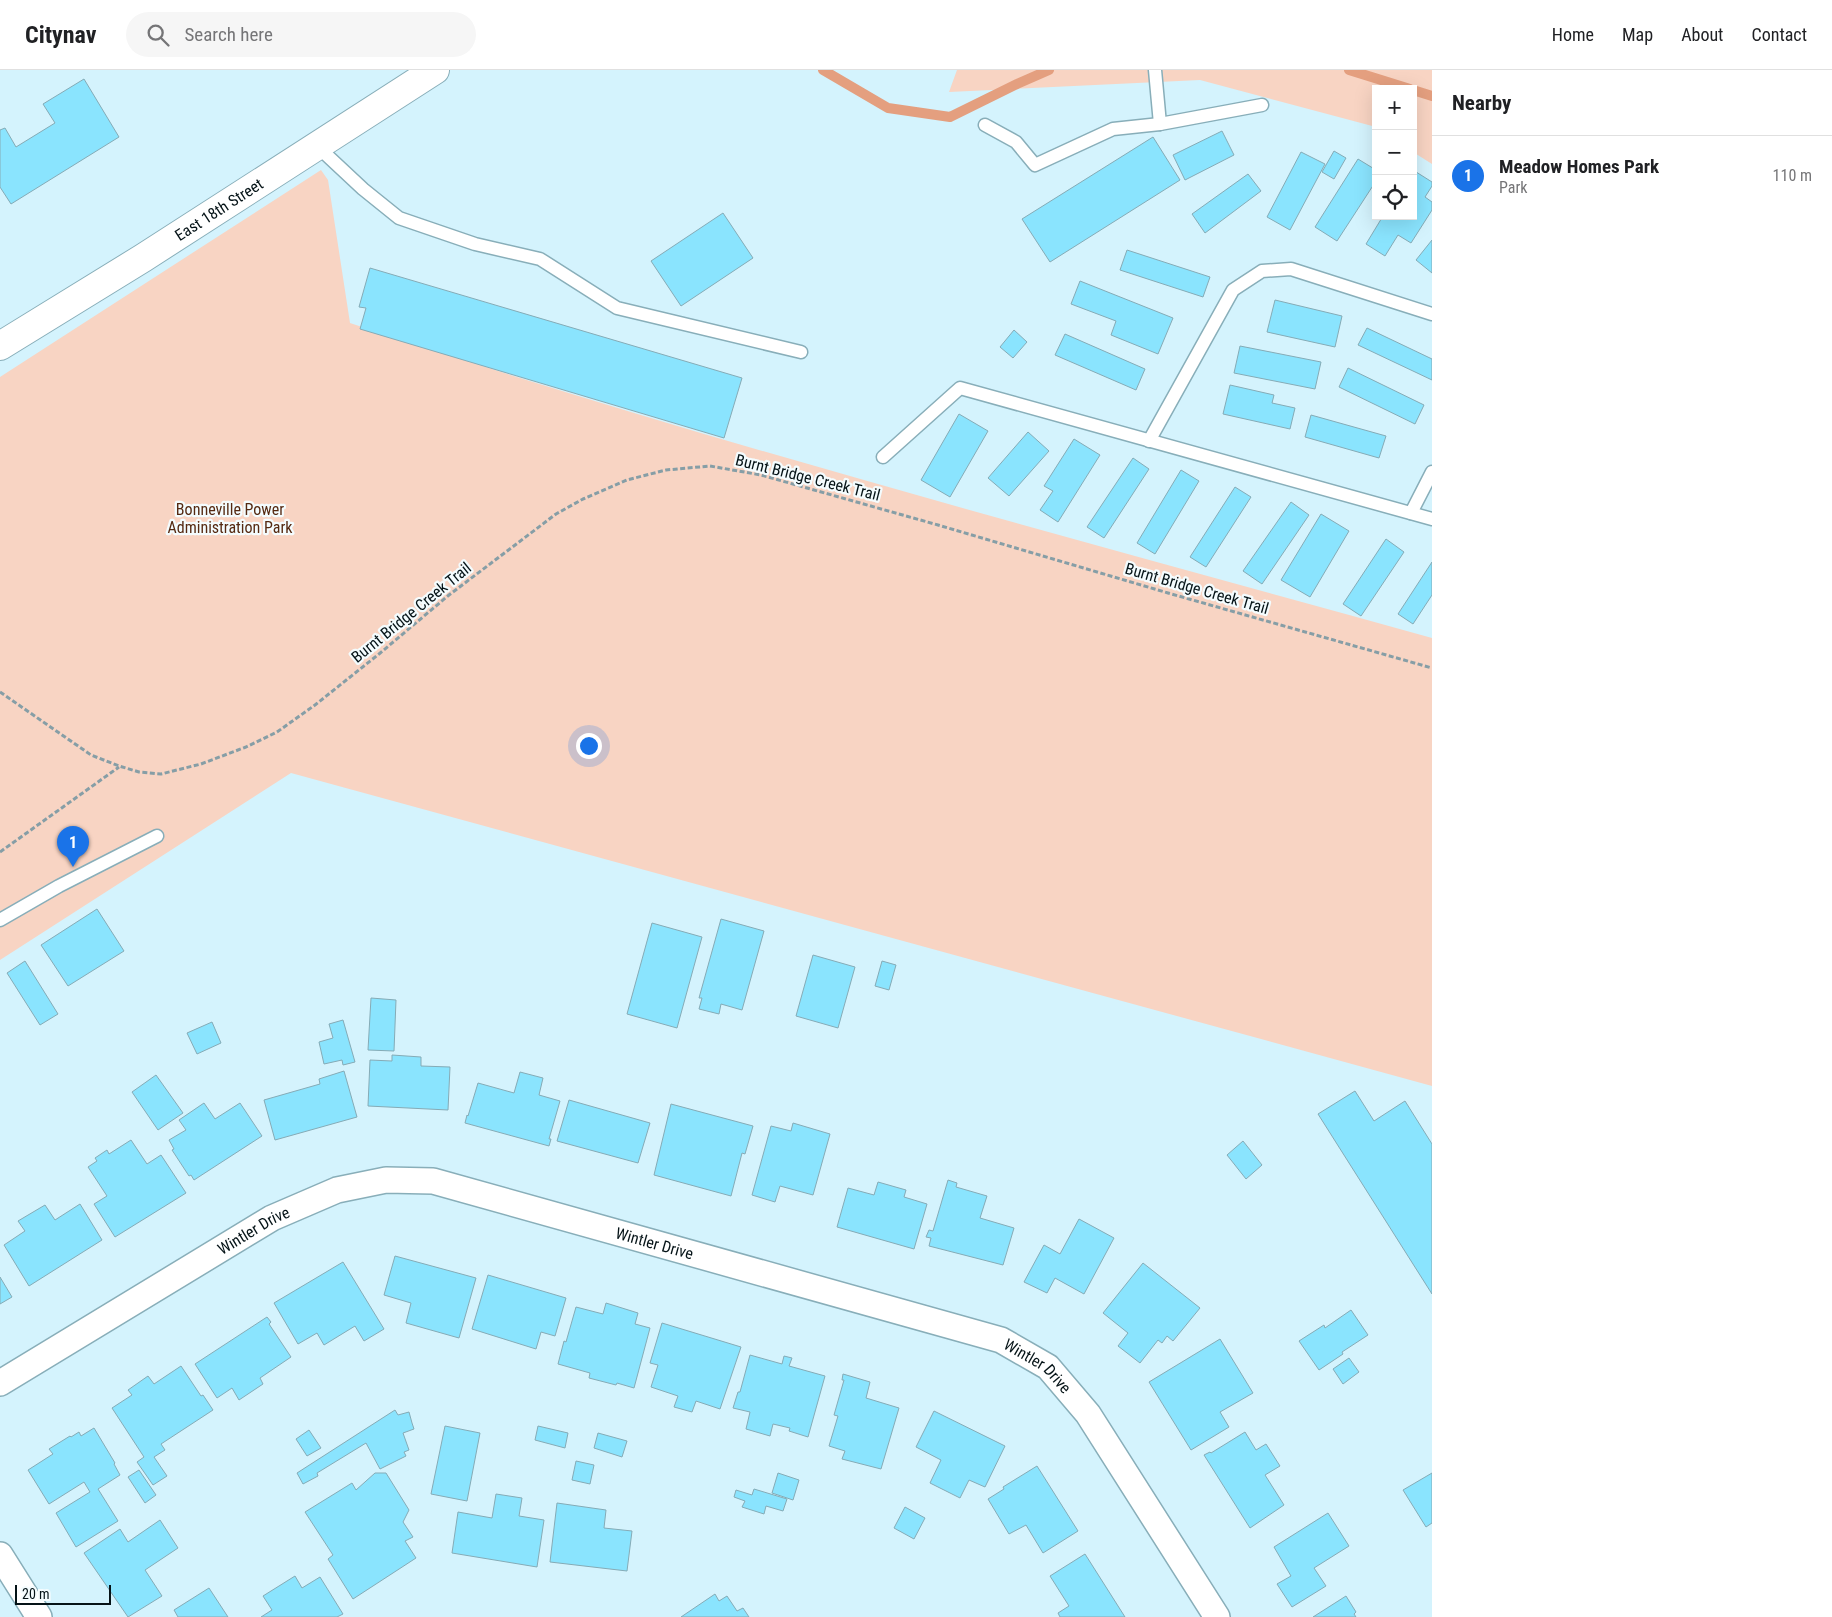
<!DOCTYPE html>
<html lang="en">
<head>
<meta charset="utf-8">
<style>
	:root { --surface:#fff; --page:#f6f6f6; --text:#202124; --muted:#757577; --line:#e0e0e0; --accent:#1a73e8 }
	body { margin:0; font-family:"Roboto Condensed",sans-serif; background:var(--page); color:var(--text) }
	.controls { position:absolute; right:15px; top:15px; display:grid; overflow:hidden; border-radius:0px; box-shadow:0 5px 20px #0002 }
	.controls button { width:45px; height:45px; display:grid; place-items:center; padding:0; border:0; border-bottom:1px solid var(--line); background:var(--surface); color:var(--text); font:25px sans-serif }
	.scale { position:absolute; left:15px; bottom:12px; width:96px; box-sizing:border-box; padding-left:5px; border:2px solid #051317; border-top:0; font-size:14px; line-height:18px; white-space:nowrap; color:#051317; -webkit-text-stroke:4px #f4fcfe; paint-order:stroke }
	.you { position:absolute; left:588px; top:675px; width:18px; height:18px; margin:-12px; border:4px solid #fff; border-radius:50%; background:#1a73e8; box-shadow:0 0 0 8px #1a73e833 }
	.badge { display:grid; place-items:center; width:32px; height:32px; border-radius:50%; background:var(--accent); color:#fff; font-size:16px; font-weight:700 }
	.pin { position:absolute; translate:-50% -41px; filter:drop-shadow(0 1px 2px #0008) }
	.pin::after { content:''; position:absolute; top:26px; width:18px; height:15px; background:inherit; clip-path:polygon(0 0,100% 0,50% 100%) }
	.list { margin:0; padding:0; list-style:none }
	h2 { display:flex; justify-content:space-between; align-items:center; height:65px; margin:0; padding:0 20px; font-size:21px }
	h2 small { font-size:16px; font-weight:400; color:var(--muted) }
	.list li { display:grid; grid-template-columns:32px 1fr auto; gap:15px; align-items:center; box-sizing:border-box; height:80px; padding:0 20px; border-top:1px solid var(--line) }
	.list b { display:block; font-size:19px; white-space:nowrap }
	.list p { margin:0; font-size:16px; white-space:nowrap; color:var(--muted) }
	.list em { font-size:16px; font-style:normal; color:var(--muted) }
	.icon { flex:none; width:28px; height:28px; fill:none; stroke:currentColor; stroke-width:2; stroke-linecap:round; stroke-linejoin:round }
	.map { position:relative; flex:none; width:1432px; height:1547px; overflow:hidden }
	header { display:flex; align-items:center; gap:30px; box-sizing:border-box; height:70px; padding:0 25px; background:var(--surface); border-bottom:1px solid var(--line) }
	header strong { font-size:24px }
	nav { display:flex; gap:28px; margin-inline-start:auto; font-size:18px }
	.search { width:350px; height:45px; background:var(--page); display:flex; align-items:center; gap:12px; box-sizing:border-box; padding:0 18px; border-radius:28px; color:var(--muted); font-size:19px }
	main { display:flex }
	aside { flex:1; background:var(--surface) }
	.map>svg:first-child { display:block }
</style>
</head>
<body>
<header>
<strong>Citynav</strong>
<div class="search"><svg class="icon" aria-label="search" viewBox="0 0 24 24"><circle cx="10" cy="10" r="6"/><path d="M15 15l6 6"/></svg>Search here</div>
<nav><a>Home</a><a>Map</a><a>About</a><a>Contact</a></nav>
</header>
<main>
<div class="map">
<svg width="1432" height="1547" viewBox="0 0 1432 1547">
	<rect width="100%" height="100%" fill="#d4f3fd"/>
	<!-- green -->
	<g fill="#f8d4c3">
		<polygon points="957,0 1432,0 1432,94 1413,82 1413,19 1376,19 1376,57 1200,10 949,22"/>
		<path d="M321 100 328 110 350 253C706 372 1070 467 1432 568V1016L291 703 0 890V307Z"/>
	</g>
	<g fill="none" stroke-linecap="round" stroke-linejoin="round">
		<!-- stream -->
		<g stroke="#e49f7f" stroke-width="10">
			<polyline points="823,0 888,38 950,47 1017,14 1049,0"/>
			<polyline points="1349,0 1410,19"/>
			<polyline points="1413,20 1432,26"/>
		</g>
	</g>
	<!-- building -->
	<g fill="#8ae4fe" stroke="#85abb6">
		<polygon points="84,9 119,67 11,134 0,117 0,60 5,58 16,77 55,53 43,34"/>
		<polygon points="1222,61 1234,85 1185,110 1173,85"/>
		<polygon points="1153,67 1180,110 1050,192 1022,149"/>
		<polygon points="1334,81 1346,88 1334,109 1322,102"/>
		<polygon points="1301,82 1325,94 1290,160 1267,147"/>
		<polygon points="1358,89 1376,100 1376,111 1337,171 1315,157"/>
		<polygon points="1413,100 1432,112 1432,116 1425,127 1432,132 1432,140 1411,173 1398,165 1385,186 1366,174 1383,146 1413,146"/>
		<polygon points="1248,104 1261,121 1205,163 1192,144"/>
		<polygon points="723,143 753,188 681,236 651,191"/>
		<polygon points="1432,170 1432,203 1416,190"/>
		<polygon points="1127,180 1210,207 1203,227 1120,200"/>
		<polygon points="370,198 742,308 724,368 360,259 366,238 359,237"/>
		<polygon points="1080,211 1173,248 1158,284 1111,265 1116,251 1071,234"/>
		<polygon points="1275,230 1342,246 1335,277 1267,262"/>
		<polygon points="1367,258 1432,289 1432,310 1358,275"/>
		<polygon points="1014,260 1027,272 1013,288 1000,277"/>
		<polygon points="1065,264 1145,299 1136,320 1055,285"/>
		<polygon points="1240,276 1321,292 1315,319 1234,303"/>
		<polygon points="1348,298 1424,335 1415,354 1339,317"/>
		<polygon points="1230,315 1274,325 1272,333 1295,338 1290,359 1223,344"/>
		<polygon points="959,344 988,361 950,427 921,410"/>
		<polygon points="1311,345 1386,366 1379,388 1305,367"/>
		<polygon points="1028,362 1049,381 1009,426 988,408"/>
		<polygon points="1074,369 1100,385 1058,452 1040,440 1053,421 1044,416"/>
		<polygon points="1133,388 1149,399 1104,468 1087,457"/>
		<polygon points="1181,400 1199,411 1155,484 1137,473"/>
		<polygon points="1235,417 1251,427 1206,497 1190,487"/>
		<polygon points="1291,432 1309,445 1262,514 1243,501"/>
		<polygon points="1321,444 1349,461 1310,527 1281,510"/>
		<polygon points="1386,469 1404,482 1361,546 1343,534"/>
		<polygon points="1432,492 1432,525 1413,554 1398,544"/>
		<polygon points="97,839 124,881 68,916 41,875"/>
		<polygon points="721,849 764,861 742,940 721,934 719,944 699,939 702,928 699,928"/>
		<polygon points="652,853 702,867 677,958 627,944"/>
		<polygon points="813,885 855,897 838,958 796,946"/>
		<polygon points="25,891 58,944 40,955 7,903"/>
		<polygon points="882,891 896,895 889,920 875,916"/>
		<polygon points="371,928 396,930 394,981 368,980"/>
		<polygon points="343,950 355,992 343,995 342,990 324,994 319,972 333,968 329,954"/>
		<polygon points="212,952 221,973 197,984 187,963"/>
		<polygon points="392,985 421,987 421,996 450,997 448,1040 368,1036 370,990 392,991"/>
		<polygon points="344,1001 357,1047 275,1070 264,1030 320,1014 319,1009"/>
		<polygon points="520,1002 543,1008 539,1025 560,1031 549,1069 551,1069 549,1076 465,1053 467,1045 468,1046 478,1013 514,1023"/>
		<polygon points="156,1005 183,1043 158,1060 132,1022"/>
		<polygon points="1355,1021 1374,1051 1405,1031 1432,1074 1432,1224 1318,1044"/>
		<polygon points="569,1030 650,1053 638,1093 557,1071"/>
		<polygon points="204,1033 215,1049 240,1033 262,1066 194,1110 191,1105 189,1106 172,1080 174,1079 169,1070 186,1060 179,1050"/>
		<polygon points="671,1034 753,1056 745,1084 742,1083 731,1126 654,1105"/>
		<polygon points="793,1053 830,1064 813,1125 780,1116 775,1132 752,1125 771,1056 791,1061"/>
		<polygon points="131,1070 147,1094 161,1085 186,1123 115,1167 94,1134 107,1126 88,1097 97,1091 95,1088 107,1080 109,1084"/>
		<polygon points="1243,1071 1262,1095 1246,1109 1227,1085"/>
		<polygon points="948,1110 957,1113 956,1117 987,1126 980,1148 1014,1158 1003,1195 929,1176 931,1168 926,1167 929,1160 933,1161"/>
		<polygon points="878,1112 906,1120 904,1127 927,1134 914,1179 837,1157 848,1118 874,1125"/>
		<polygon points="80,1134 102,1170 29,1216 4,1175 25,1161 18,1151 45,1135 55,1150"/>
		<polygon points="1079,1149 1114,1168 1084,1224 1055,1208 1047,1223 1024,1212 1044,1175 1060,1184"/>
		<polygon points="395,1186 476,1208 459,1268 406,1253 411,1233 384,1225"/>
		<polygon points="343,1192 384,1259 364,1271 355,1256 324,1275 317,1263 298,1274 274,1233"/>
		<polygon points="1143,1193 1200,1238 1173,1271 1167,1266 1162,1273 1158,1270 1140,1293 1118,1276 1128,1263 1103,1243"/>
		<polygon points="488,1205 566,1228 555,1266 541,1262 536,1279 472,1259"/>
		<polygon points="0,1207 12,1227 0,1234"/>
		<polygon points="606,1233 638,1243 635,1254 650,1258 634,1318 617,1313 616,1315 589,1308 590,1303 558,1294 564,1271 566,1272 576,1237 603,1244"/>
		<polygon points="1351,1240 1368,1265 1342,1282 1343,1284 1319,1300 1299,1271 1324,1255 1325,1258"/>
		<polygon points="267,1247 271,1252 269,1254 291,1287 260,1308 263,1314 239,1330 232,1318 217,1328 195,1294"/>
		<polygon points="662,1253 741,1277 720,1339 696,1331 692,1342 674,1337 678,1326 651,1317 658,1295 650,1293"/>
		<polygon points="1220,1269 1253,1323 1220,1342 1229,1357 1191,1380 1149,1312"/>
		<polygon points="750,1285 782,1294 784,1286 792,1288 789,1296 825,1306 808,1367 789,1361 790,1358 773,1354 770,1366 746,1359 750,1342 733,1338 738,1322 740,1322"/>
		<polygon points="1349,1288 1359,1302 1343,1314 1333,1299"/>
		<polygon points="181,1296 201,1326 203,1325 213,1340 161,1374 165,1380 154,1387 167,1406 153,1415 137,1392 144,1387 112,1338 132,1325 128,1320 148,1306 154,1314"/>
		<polygon points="843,1304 870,1312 866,1328 899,1338 881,1399 842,1389 845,1381 829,1376 838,1346 834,1345 844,1310 842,1310"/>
		<polygon points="395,1340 398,1345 409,1342 412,1353 414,1359 403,1363 409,1380 404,1382 406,1386 380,1399 366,1373 317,1403 318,1406 303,1414 297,1403"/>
		<polygon points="934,1341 1005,1376 985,1417 969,1410 960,1428 930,1413 941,1390 916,1377"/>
		<polygon points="445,1356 480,1363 467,1431 431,1424"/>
		<polygon points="538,1356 568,1363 565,1378 535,1370"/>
		<polygon points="94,1358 115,1393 114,1394 120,1405 98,1419 118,1451 76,1477 56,1443 90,1422 84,1412 49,1434 28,1400 53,1384 49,1379 70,1366 71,1367 79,1362 81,1366"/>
		<polygon points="309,1360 321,1378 307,1386 296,1369"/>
		<polygon points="1245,1362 1256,1380 1266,1374 1280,1396 1265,1405 1284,1435 1250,1458 1204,1385 1210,1382 1211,1383"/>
		<polygon points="598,1363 627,1371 622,1387 594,1378"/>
		<polygon points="576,1391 594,1395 590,1414 572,1410"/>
		<polygon points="1037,1396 1078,1461 1043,1483 1026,1455 1009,1464 988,1429 1004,1419 1003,1417"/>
		<polygon points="139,1400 156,1425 145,1433 128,1407"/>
		<polygon points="375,1403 386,1403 409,1440 403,1452 413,1467 405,1471 416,1488 353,1529 328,1489 333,1485 305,1442 352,1413 356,1420"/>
		<polygon points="778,1403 799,1410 793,1430 772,1423"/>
		<polygon points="1432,1403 1432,1453 1426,1457 1403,1420"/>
		<polygon points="754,1419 787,1429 783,1441 766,1436 764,1444 742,1437 745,1431 734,1427 736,1420 752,1425"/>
		<polygon points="496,1424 522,1428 519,1446 544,1450 537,1497 452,1483 458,1442 492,1448"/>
		<polygon points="557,1433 606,1440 604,1458 632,1461 627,1501 550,1492"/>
		<polygon points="905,1437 925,1448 914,1469 894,1458"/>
		<polygon points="1328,1443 1349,1476 1314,1498 1326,1516 1292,1537 1277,1514 1291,1506 1274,1477"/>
		<polygon points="160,1450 178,1478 145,1500 162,1526 128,1547 84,1483 120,1459 128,1472"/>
		<polygon points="1085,1484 1125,1547 1060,1547 1058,1543 1069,1536 1050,1506"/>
		<polygon points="295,1506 302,1518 320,1507 343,1544 337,1547 261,1547 272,1540 263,1526"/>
		<polygon points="209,1518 228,1547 178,1547 174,1540"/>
		<polygon points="715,1524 719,1531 727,1526 737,1541 743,1538 749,1547 681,1547"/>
		<polygon points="1346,1526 1356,1542 1354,1544 1356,1547 1313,1547"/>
	</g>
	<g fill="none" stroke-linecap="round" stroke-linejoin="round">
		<defs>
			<g id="service">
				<polyline points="1155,0 1160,54"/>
				<polyline points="985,55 1016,72 1035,95 1113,59 1160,54 1262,35"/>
				<polyline points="317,76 363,119 399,148 475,174 540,189 617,238 801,282"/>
				<polyline points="1149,371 1233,220 1262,201 1291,199 1432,244"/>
				<polyline points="883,387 960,318 1432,449"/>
				<polyline points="1411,443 1432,402"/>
				<polyline points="0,850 59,816 157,766"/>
			</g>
			<g id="minor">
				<path id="s1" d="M0 1313 272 1148 337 1120 386 1110 433 1111 1001 1270 1048 1297 1088 1344 1217 1547"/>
				<polyline points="0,1485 39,1547"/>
			</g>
			<g id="tertiary">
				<path id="s2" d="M0 276 143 188 435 0"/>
			</g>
		</defs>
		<!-- service casing -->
		<use href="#service" stroke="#88aeb9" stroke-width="15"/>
		<!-- minor casing -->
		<use href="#minor" stroke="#88aeb9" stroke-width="28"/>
		<!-- tertiary casing -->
		<use href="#tertiary" stroke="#88aeb9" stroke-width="30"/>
		<!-- path -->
		<g stroke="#869ea6" stroke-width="3" stroke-dasharray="5 2.5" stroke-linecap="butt">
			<polyline points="0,622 91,685 119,696 139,702 161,704 201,694 246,677 277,662 315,635 379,584 449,525 556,444 583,429 627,410 666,400 710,396 761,405 938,455 1168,523 1432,598"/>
			<polyline points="0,782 119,697"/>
		</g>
		<!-- service -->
		<use href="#service" stroke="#fff" stroke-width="12"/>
		<!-- minor -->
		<use href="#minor" stroke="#fff" stroke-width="25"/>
		<!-- tertiary -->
		<use href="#tertiary" stroke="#fff" stroke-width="28"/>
	</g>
	<g text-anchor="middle" stroke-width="4.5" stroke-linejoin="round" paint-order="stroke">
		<!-- street labels -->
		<g font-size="16" fill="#051317" stroke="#f4fcfe">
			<text dy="6" stroke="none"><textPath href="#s2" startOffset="258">East 18th Street</textPath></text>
			<text transform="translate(808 407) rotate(14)" y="6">Burnt Bridge Creek Trail</text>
			<text transform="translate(1197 518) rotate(16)" y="6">Burnt Bridge Creek Trail</text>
			<text transform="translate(411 542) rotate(-39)" y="6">Burnt Bridge Creek Trail</text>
			<text dy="6" stroke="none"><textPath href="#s1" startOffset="296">Wintler Drive</textPath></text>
			<text dy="6" stroke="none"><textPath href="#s1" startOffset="716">Wintler Drive</textPath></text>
			<text dy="6" stroke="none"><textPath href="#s1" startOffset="1121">Wintler Drive</textPath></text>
		</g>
		<!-- park labels -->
		<g font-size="16" fill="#552911" stroke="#f4fcfe">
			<text x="230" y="445">Bonneville Power<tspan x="230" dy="18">Administration Park</tspan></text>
		</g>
	</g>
</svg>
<div class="controls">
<button>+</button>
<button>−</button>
<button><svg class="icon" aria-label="locate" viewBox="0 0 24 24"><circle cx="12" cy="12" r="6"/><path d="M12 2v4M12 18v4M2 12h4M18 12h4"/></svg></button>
</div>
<div class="scale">20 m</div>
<div class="you"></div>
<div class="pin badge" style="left:73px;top:797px">1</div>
</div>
<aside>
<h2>Nearby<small></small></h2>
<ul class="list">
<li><span class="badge">1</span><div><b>Meadow Homes Park</b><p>Park</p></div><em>110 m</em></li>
</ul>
</aside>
</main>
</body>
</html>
